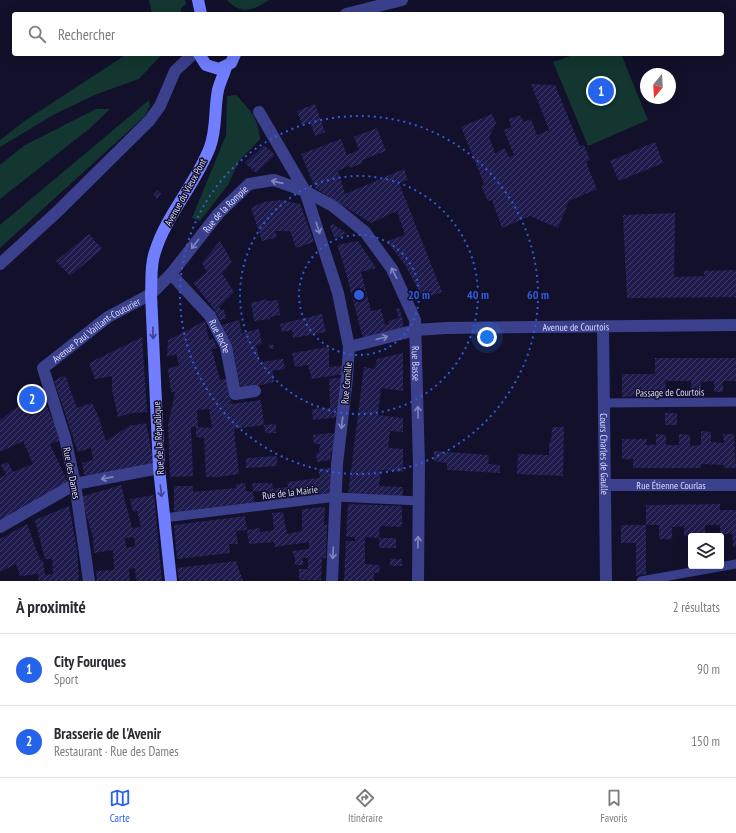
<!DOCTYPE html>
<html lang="fr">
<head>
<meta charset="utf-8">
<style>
	:root { --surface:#fff; --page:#f2f2f3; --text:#2b2b33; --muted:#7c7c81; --line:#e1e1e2; --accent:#2563eb }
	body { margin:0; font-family:"PT Sans Narrow",sans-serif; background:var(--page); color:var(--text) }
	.controls { position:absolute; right:12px; bottom:12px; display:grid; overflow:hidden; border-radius:4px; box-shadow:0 4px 16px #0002 }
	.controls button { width:36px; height:36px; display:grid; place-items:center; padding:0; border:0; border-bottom:1px solid var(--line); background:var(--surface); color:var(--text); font:20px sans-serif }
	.compass { position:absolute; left:640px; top:68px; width:36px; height:36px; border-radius:50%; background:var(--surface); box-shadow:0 4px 16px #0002; rotate:198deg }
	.you { position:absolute; left:487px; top:337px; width:14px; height:14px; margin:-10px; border:3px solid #fff; border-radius:50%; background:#1a73e8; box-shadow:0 0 0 6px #1a73e833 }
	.badge { display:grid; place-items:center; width:26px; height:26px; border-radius:50%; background:var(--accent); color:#fff; font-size:13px; font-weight:700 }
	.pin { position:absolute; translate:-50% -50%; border:2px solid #fff; box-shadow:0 1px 4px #0006 }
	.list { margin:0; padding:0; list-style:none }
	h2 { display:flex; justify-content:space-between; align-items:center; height:52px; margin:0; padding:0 16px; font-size:17px }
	h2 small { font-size:13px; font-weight:400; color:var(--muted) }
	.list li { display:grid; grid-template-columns:26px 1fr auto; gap:12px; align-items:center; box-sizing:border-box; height:72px; padding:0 16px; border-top:1px solid var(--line) }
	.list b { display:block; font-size:15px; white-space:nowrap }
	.list p { margin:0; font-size:13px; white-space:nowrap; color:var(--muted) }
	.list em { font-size:13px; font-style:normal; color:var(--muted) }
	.icon { flex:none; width:22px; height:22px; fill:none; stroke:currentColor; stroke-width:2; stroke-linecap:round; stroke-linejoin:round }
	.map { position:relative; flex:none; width:736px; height:581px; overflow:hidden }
	.search { position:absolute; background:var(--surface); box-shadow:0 4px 16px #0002; left:12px; right:12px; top:12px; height:44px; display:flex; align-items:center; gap:10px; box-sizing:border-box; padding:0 14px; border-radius:4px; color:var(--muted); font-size:15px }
	.sheet { height:196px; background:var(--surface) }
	nav { display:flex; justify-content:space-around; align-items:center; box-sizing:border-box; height:56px; border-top:1px solid var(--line); background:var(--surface); font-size:11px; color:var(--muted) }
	nav a { display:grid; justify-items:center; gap:2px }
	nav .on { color:var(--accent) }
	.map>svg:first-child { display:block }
</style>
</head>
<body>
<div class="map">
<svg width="736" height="581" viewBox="0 0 736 581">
	<defs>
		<pattern id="building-hatch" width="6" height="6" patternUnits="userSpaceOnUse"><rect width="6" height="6" fill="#201b4d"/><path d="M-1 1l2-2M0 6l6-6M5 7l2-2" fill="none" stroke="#403c68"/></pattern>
	</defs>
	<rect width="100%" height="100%" fill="#12102b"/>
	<!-- grass -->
	<g fill="#133630">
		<polygon points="149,0 185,0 186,4 181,8 181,14 152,14"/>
		<path d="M227 0H269C253 11 241 15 227 0Z"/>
		<polygon points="127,54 162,54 139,79 97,94 55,114 0,147 0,140 26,120"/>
		<polygon points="576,54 621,54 648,120 588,146 553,62"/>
		<path d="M236 95C250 110 258 118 260 139L239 161 228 185 200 221 192 218 226 135 227 96Z"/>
		<polygon points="149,100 150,106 144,117 0,248 0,225"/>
		<polygon points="96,109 110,109 89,129 0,199 0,165 25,145"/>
	</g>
	<!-- building -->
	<g fill="url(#building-hatch)" fill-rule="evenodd">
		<polygon points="531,84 555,85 580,146 584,145 590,160 586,162 597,189 569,201 558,228 530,216 502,228 492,200 488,201 481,186 484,184 461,127 492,114 496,123 489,137 495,153 504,148 509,157 514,155 504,130 511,127 509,119 520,115 524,122 531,119 537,135 549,130"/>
		<polygon points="315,104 325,132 315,136 310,122 302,125 297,111"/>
		<polygon points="377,128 386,151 362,160 363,163 350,168 349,165 338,171 345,194 404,169 408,180 399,183 442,292 423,299 405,265 387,241 405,235 397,211 371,223 315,188 301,154 341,139 347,155 359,150 354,137"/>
		<polygon points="655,142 663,163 619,181 610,161"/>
		<polygon points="264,145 275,155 256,173 245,163"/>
		<polygon points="158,190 161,194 157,199 153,195"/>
		<polygon points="279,200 300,204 314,242 296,248 290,231 275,231 277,237 262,241 251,208 264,202"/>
		<polygon points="675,213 674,277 705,276 703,271 736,270 736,297 627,298 623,215"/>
		<polygon points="333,224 346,233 335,239 330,226"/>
		<polygon points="89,234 102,249 70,276 56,261"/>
		<polygon points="220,241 232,262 222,273 234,292 219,307 222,311 224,309 226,319 220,320 211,305 193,283 207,272 202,263"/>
		<polygon points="358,241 376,268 361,272 371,311 381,309 385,325 389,324 388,321 399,318 396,309 399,308 403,320 403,329 364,342 343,262 337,245"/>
		<polygon points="267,299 267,301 278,300 280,315 270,317 270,319 254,321 251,303"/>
		<polygon points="322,314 326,332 293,338 292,330 282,332 280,324"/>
		<polygon points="239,320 242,333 259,329 262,344 256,345 260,362 283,359 285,369 273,371 274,382 241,390 232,350 222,325"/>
		<path d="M205 321 209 340 214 339 217 348 212 350 220 380 228 378 231 404 261 400 264 425 234 429 239 474 218 477H206L204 438 196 437V427H191L193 476 170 477 168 425 175 392H171L168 369 179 365 176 354 167 357 168 340ZM209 409 212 428 198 427 197 410Z"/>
		<polygon points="142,337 147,412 132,413 118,417 112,390 112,376 95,379 89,363"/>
		<polygon points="269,344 273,345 274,348 272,350 268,346"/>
		<polygon points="329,347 329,367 345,365 344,374 312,379 308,365 295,367 292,353"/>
		<polygon points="403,353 403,391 381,388 378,415 403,418 403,432 390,431 388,448 403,449 403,472 381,470 379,486 403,487 403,498 348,494 364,367 375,369 377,359"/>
		<polygon points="655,358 736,358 736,381 723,381 723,392 714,392 714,381 701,382 701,392 691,392 691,381 665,381 666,392 645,392 645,396 622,397 622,374 655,374"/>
		<polygon points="65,375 77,408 92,403 99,418 106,441 129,426 146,423 154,463 85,478 82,463 93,460 91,448 78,452 54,381"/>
		<polygon points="344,377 339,417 313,420 312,409 330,408 329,379"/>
		<polygon points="40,390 61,440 50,444 66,478 68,486 0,521 0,478 6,475 1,465 8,462 13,472 33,464 23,441 0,452 0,420"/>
		<rect x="665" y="413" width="12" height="12"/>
		<polygon points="276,424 276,433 265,433 264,425"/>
		<polygon points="552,427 564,427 563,476 517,474 518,454 549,455 549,442 551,443"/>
		<polygon points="701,431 711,432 711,442 724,443 723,434 734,434 736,468 724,468 724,465 701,464 701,468 633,468 633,459 622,459 622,439 647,439 646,445 656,445 656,434 666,435 666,445 679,445 679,434 690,435 690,446 701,445"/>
		<polygon points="330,433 338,434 335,451 331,452 330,460 317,462 316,453 319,453 320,444 314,444 313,435"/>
		<polygon points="434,451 489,455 488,464 500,465 500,473 447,470 447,463 434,461"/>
		<polygon points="277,456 277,466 246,468 246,458"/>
		<polygon points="330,468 331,495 268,503 267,490 253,492 252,483 272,483 273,489 288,487 287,482 320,478 318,469"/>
		<polygon points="245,483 246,491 253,492 255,505 174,514 174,486 193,486 193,492 236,488 236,484"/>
		<path d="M121 485 132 528 141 527 137 511 133 512 130 499 154 495 162 581H136L135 568 129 569 130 581H97L96 571 114 570 113 550 94 553 93 537 81 497ZM134 537 135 546 126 548 125 538Z"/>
		<polygon points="348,504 402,506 402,527 380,526 379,538 365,537 365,564 380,565 379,573 374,573 374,581 344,581 346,541 355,541 355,537 346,537"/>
		<polygon points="720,504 720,510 736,510 736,547 733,547 732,534 720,534 720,525 705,525 705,536 684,536 684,526 672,527 672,539 659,539 659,525 646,525 646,505"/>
		<polygon points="69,506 77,549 79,581 39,581 38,574 20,576 16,564 0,572 0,539 27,524 40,560 43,559 45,575 53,574 52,559 45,559 35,520"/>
		<polygon points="325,507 324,525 327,525 326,558 322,558 321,580 299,580 299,569 308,569 308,558 303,558 303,565 295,565 295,558 292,551 309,549 309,542 275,547 274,542 249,544 247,530 260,528 260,532 274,530 272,513 283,512 287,534 302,531 302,509"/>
		<polygon points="245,516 247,530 236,531 238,544 229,544 230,553 177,559 174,525"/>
		<polygon points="621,525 646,525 646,574 636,576 636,543 621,543"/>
		<rect x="379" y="538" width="17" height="10"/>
		<rect x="390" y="559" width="12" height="7"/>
		<polygon points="236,561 243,581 179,581 177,568"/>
	</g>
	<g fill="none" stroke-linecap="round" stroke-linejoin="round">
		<!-- lane -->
		<g stroke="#3a408c" stroke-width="9">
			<polyline points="604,403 736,402"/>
			<polyline points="164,518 336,497 419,501"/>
			<polyline points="641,581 736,564"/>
		</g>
		<!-- street -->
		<g stroke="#3a408c" stroke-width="12">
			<polyline points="346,14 402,0"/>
			<polyline points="259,112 305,191 338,293 349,347 347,378 337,464 332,581"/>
			<polyline points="0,264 57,212 149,121 160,106 175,71 193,54"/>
			<path id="s1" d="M171 274 210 316 226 347 235 394 255 391"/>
			<path id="s2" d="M603 327 606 581"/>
			<path id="s3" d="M349 347 416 330 446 328 736 325"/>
			<path id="s4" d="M605 485H736"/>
			<polyline points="0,527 75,484 159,468"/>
			<path id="s5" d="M89 581 75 484 65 438 43 368 108 317 151 294 171 274 218 214 249 184 274 180 305 191 333 206 365 232 392 269 415 320 419 464 418 581"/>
		</g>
		<!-- secondary -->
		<g stroke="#717eff" stroke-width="12">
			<polyline points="198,0 201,14"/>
			<polyline points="199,54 206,65 219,69 231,63 235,54"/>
			<path d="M171 581 159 468 151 294C152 280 150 265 155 252 166 215 196 184 210 147 217 128 214 109 218 90 220 82 224 74 226 67"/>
		</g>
	</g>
	<!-- one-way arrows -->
	<defs><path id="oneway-shaft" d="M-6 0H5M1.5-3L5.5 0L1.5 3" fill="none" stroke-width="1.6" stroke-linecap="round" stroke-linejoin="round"/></defs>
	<g stroke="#8286c0">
		<use href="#oneway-shaft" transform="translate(277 182) rotate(-167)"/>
		<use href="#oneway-shaft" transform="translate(318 228) rotate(72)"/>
		<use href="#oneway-shaft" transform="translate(195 244) rotate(128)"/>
		<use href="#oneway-shaft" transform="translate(394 273) rotate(-117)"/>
		<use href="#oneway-shaft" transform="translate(382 338) rotate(-15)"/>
		<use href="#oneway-shaft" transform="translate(418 412) rotate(-91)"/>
		<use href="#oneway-shaft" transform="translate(342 423) rotate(97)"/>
		<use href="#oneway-shaft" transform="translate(107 478) rotate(169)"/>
		<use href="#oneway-shaft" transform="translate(418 542) rotate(-89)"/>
		<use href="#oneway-shaft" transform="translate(333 553) rotate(93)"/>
	</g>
	<g stroke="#3d428a">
		<use href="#oneway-shaft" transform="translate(153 333) rotate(88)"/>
		<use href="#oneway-shaft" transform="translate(161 491) rotate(83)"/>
	</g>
	<!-- distance rings -->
	<g fill="none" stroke="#305cdc" stroke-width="2" stroke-dasharray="2 4">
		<circle cx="359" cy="295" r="60"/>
		<circle cx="359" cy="295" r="119"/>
		<circle cx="359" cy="295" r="179"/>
	</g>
	<g text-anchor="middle" stroke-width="3" stroke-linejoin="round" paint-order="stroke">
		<!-- street labels -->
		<g font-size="10" fill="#dadbff" stroke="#12102b">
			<text transform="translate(185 192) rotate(-61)" y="4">Avenue du Vieux Pont</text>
			<text dy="4" stroke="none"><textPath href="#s5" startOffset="463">Rue de la Rompie</textPath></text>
			<text dy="4" stroke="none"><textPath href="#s3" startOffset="229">Avenue de Courtois</textPath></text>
			<text dy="4" stroke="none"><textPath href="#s5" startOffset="284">Avenue Paul Vaillant-Couturier</textPath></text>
			<text dy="4" stroke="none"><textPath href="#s1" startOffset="80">Rue Roche</textPath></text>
			<text dy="4" stroke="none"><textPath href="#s5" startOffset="774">Rue Basse</textPath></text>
			<text transform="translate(346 383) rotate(-85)" y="4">Rue Cornille</text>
			<text transform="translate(670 392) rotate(-1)" y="4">Passage de Courtois</text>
			<text transform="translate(158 438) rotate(-93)" y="4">Rue de la République</text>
			<text dy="4" stroke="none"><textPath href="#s2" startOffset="127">Cours Charles de Gaulle</textPath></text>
			<text transform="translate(72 473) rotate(79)" y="4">Rue des Dames</text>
			<text dy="4" stroke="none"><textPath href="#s4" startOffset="66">Rue Étienne Courlas</textPath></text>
			<text transform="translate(290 492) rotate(-7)" y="4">Rue de la Mairie</text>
		</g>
	</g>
	<circle cx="359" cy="295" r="6" fill="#305cdc" stroke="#12102b" stroke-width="2"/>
	<g font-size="12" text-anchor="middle" font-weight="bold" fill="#305cdc" stroke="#12102b" stroke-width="3" stroke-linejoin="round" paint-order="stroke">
		<text x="419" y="299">20 m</text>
		<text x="478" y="299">40 m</text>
		<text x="538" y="299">60 m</text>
	</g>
</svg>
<div class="controls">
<button><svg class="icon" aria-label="layers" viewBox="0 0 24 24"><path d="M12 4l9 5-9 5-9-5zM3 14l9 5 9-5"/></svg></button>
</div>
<svg class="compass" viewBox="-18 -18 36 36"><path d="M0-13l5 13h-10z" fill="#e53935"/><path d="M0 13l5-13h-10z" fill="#7c7c81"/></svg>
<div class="you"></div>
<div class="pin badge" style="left:601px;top:91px">1</div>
<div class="pin badge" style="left:32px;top:399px">2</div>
<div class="search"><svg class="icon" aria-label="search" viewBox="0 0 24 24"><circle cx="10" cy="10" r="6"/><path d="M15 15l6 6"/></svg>Rechercher</div>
</div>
<section class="sheet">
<h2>À proximité<small>2 résultats</small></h2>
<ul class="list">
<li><span class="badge">1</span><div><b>City Fourques</b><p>Sport</p></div><em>90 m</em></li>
<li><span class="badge">2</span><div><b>Brasserie de l'Avenir</b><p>Restaurant · Rue des Dames</p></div><em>150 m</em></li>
</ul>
</section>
<nav>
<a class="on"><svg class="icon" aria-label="map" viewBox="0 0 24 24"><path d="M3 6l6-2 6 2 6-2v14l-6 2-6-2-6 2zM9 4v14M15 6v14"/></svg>Carte</a>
<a><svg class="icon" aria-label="directions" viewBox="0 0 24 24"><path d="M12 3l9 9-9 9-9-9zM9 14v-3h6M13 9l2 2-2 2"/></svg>Itinéraire</a>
<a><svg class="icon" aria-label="saved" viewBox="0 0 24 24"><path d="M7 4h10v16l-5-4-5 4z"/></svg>Favoris</a>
</nav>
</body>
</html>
